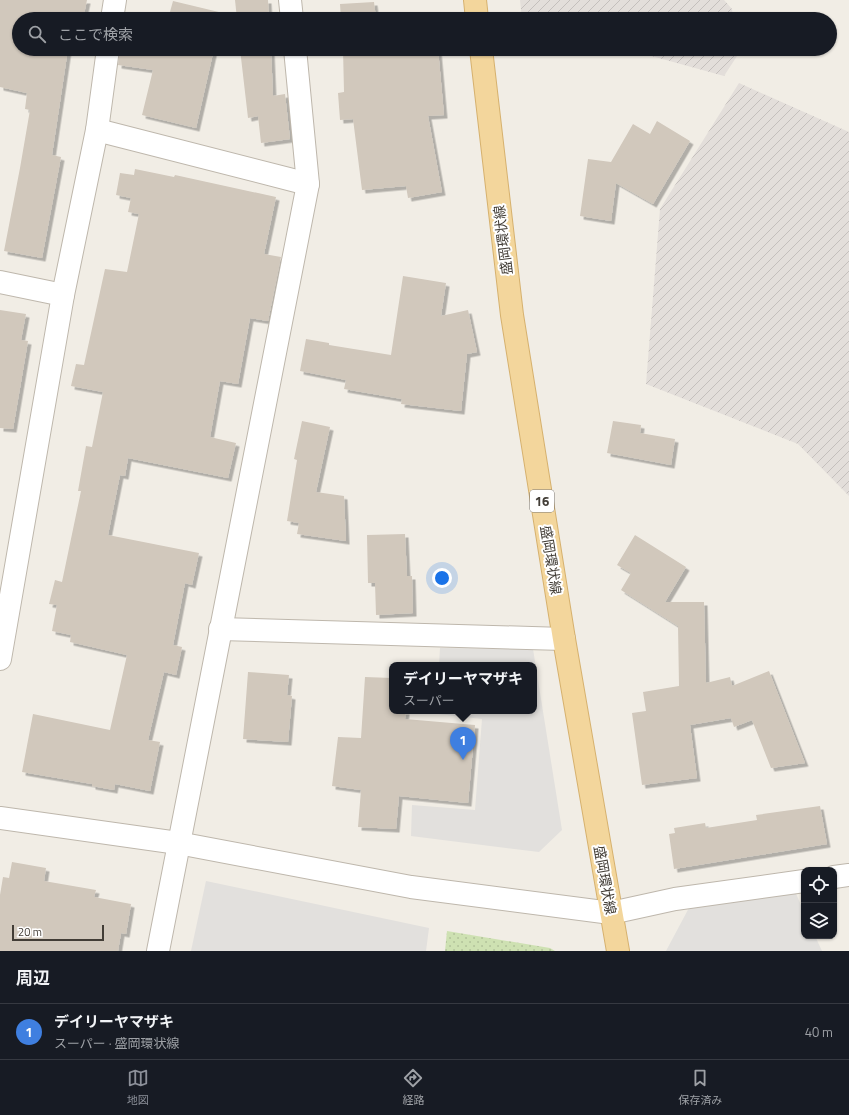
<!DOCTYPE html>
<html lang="ja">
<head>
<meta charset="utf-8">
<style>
	:root { --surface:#171b24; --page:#20242c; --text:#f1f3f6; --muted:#9ea1a6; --line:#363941; --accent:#8c9099 }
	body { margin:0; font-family:"Titillium Web","Noto Sans JP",sans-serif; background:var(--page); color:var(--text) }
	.controls { position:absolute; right:12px; bottom:12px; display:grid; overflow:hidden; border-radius:8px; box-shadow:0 1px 3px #0004 }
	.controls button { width:36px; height:36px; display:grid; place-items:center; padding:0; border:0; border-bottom:1px solid var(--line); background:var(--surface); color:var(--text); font:20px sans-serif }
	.scale { position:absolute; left:12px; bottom:10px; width:92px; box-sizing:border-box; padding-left:4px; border:2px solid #423d36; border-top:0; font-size:11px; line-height:14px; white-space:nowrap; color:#423d36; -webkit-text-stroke:3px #fff; paint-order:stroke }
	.you { position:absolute; left:442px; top:578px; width:14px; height:14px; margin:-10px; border:3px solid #fff; border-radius:50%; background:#1a73e8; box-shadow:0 0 0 6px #1a73e833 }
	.badge { display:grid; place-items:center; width:26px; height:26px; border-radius:50%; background:var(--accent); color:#fff; font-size:13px; font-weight:700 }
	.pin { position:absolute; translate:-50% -33px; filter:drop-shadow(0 1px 2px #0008) }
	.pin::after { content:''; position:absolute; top:21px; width:14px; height:12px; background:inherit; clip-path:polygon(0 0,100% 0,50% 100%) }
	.popup { position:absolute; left:389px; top:662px; width:148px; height:52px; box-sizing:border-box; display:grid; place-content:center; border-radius:8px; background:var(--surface); filter:drop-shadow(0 1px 3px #0005); font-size:13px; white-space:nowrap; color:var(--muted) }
	.popup b { font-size:15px; color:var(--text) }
	.popup::after { content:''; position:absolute; left:50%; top:100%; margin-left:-8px; border:8px solid transparent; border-top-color:var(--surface) }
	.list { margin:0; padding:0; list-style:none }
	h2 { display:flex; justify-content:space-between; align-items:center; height:52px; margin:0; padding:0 16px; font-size:17px }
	h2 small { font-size:13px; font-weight:400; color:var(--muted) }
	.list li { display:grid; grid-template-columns:26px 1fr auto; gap:12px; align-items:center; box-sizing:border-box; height:56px; padding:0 16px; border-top:1px solid var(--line) }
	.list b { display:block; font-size:15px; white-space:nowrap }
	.list p { margin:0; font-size:13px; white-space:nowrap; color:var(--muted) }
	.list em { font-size:13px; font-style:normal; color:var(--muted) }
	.icon { flex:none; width:22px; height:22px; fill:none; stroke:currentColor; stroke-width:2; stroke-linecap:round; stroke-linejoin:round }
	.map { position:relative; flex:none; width:849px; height:951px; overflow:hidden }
	.search { position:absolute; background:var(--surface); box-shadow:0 1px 3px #0004; left:12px; right:12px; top:12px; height:44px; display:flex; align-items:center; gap:10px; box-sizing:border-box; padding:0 14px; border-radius:22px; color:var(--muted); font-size:15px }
	.sheet { height:108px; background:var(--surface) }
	nav { display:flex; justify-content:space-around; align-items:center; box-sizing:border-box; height:56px; border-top:1px solid var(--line); background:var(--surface); font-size:11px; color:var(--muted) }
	nav a { display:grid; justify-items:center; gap:2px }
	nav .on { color:var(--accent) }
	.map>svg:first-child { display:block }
</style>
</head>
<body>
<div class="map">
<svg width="849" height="951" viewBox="0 0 849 951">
	<defs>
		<pattern id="industrial-furrows" width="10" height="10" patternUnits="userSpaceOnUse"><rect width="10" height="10" fill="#e3deda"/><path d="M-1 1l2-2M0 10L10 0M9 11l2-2" fill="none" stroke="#c4bfbc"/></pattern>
		<pattern id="grass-dots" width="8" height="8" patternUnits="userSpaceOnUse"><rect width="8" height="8" fill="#cee1b2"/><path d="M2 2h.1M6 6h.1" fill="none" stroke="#b2c29a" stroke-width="1.8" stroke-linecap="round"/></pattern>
		<filter id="shadow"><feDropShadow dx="3.5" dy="3.5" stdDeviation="0" flood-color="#0004"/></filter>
	</defs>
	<rect width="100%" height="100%" fill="#f1ede5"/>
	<!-- industrial -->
	<g fill="url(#industrial-furrows)">
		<polygon points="520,0 724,0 732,9 733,19 522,19"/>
		<polygon points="626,49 738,49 739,53 724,76"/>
		<polygon points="739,83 849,132 849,496 798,444 646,384 660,209"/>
	</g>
	<!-- grass -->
	<polygon fill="url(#grass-dots)" points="447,931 550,948 555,951 445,951"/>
	<!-- parking -->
	<g fill="#e2e0dd">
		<polygon points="440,648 533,649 562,830 539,852 411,836 412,805 475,810 482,719 438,714 438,711 534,711 534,665 439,665"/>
		<polygon points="206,881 429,928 426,951 191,951"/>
		<polygon points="794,889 804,912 804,936 815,936 822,951 666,951 690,906"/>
	</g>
	<!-- building -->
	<g fill="#d1c8bc" filter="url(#shadow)">
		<polygon points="0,0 87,0 83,19 19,19 19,49 68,49 52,155 61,157 42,258 4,251 20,168 30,110 25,109 27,93 0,87"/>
		<polygon points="235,0 268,0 269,19 237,19"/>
		<polygon points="173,1 223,13 222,19 168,19"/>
		<polygon points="374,2 376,19 341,19 340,4"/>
		<polygon points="120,49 214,49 196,128 142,115 153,70 118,65"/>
		<polygon points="240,49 271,49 273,96 285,94 290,139 261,143 258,116 248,118"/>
		<polygon points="343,49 438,49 444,115 428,116 442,192 408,198 406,186 362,190 353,119 340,120 338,93 344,92"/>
		<polygon points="657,121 690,141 653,204 616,183 611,221 580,216 588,159 611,162 633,124 650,134"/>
		<polygon points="135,169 174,177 175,175 276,197 264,254 281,257 268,321 250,318 238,384 220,381 210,437 236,443 228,478 128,458 125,476 120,475 108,535 199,553 192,585 185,583 173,645 182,647 176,675 164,672 148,740 160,742 150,791 115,784 114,790 92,786 92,784 22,772 33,714 110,730 127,655 70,642 71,635 52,631 57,605 49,604 55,580 62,582 81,491 78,491 86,446 92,447 103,392 71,386 76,364 84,365 105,269 127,272 139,214 128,212 131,198 116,195 120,173 134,175"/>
		<polygon points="403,276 446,283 441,316 468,310 477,352 467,354 461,411 401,404 402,399 344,389 346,380 300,371 306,339 329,343 329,345 391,355"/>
		<polygon points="0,310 26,314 21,340 28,341 13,429 0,428"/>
		<polygon points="302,421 330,427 316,492 344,496 346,541 297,534 299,523 287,521 297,460 294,459"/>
		<polygon points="613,421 641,425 640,433 675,439 671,465 607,453"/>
		<polygon points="405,534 407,576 412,576 413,613 376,615 375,583 368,583 367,535"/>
		<polygon points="635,535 686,567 665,602 704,602 706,683 730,677 732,686 769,671 805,763 771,768 752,720 734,727 731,718 690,725 697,778 642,785 632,713 646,711 643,692 679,686 678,626 621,590 631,573 617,565"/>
		<polygon points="248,672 289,675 287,695 292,696 288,742 243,739"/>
		<polygon points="365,677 392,678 392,711 406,711 405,719 475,725 468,803 399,796 396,829 358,827 361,790 332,786 338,737 361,738"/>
		<polygon points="820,806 827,844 674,869 669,834 675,833 674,828 705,823 706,828 757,820 756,815"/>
		<polygon points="12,862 46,868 44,881 96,890 94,897 131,904 126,934 121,933 118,951 0,951 0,895 3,877 9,878"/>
	</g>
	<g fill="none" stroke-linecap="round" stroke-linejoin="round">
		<defs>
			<g id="minor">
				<polyline points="290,0 292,19"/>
				<polyline points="112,19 115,0"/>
				<polyline points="97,130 308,184"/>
				<polyline points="0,282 63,295"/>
				<polyline points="220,629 564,639"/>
				<polyline points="0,659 63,295 97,130 108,49"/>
				<polyline points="0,818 178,843 411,887 611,913 675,899 804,881"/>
				<polyline points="834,877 849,875"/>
				<polyline points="158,951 308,184 295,49"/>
			</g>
			<g id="major">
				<polyline points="475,0 477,19"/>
				<polyline points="481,49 512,315 564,639 618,951"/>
			</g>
		</defs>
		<!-- minor casing -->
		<use href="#minor" stroke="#beb7ac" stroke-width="24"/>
		<!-- major casing -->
		<use href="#major" stroke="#d6b16e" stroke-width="24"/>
		<!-- minor -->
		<use href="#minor" stroke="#fff" stroke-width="22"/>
		<!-- major -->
		<use href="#major" stroke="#f3d69c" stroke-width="22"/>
	</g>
	<g text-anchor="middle" stroke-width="4" stroke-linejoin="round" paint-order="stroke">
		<!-- shield labels -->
		<rect fill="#fff" stroke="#7b7772" stroke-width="1" x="530" y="490" width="24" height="22" rx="3"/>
		<g font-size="13" font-weight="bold" fill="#423d36">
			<text x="542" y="506">16</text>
		</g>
		<!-- street labels -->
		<g font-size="14" fill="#423d36" stroke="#fff">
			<text transform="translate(503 240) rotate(-97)" y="5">盛岡環状線</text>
			<text transform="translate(551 560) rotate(81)" y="5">盛岡環状線</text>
			<text transform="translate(605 880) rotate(80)" y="5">盛岡環状線</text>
		</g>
	</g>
</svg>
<div class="controls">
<button><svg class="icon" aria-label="locate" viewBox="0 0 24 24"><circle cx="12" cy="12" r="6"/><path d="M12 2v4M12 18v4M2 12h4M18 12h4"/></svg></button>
<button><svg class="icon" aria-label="layers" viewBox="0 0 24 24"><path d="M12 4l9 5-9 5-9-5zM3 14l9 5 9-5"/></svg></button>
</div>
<div class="scale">20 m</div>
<div class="you"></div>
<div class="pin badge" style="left:463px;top:760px;background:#3f7fe0">1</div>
<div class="popup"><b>デイリーヤマザキ</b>スーパー</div>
<div class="search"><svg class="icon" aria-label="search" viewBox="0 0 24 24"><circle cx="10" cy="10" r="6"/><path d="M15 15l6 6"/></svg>ここで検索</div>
</div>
<section class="sheet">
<h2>周辺<small></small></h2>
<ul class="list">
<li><span class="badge" style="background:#3f7fe0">1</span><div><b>デイリーヤマザキ</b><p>スーパー · 盛岡環状線</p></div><em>40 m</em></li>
</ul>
</section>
<nav>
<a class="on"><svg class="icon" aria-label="map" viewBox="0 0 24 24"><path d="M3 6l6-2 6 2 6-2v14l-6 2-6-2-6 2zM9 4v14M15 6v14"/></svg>地図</a>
<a><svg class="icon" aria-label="directions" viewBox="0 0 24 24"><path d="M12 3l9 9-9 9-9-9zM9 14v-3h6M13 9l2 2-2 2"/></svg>経路</a>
<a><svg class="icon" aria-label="saved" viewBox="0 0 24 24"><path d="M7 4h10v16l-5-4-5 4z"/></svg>保存済み</a>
</nav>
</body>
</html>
